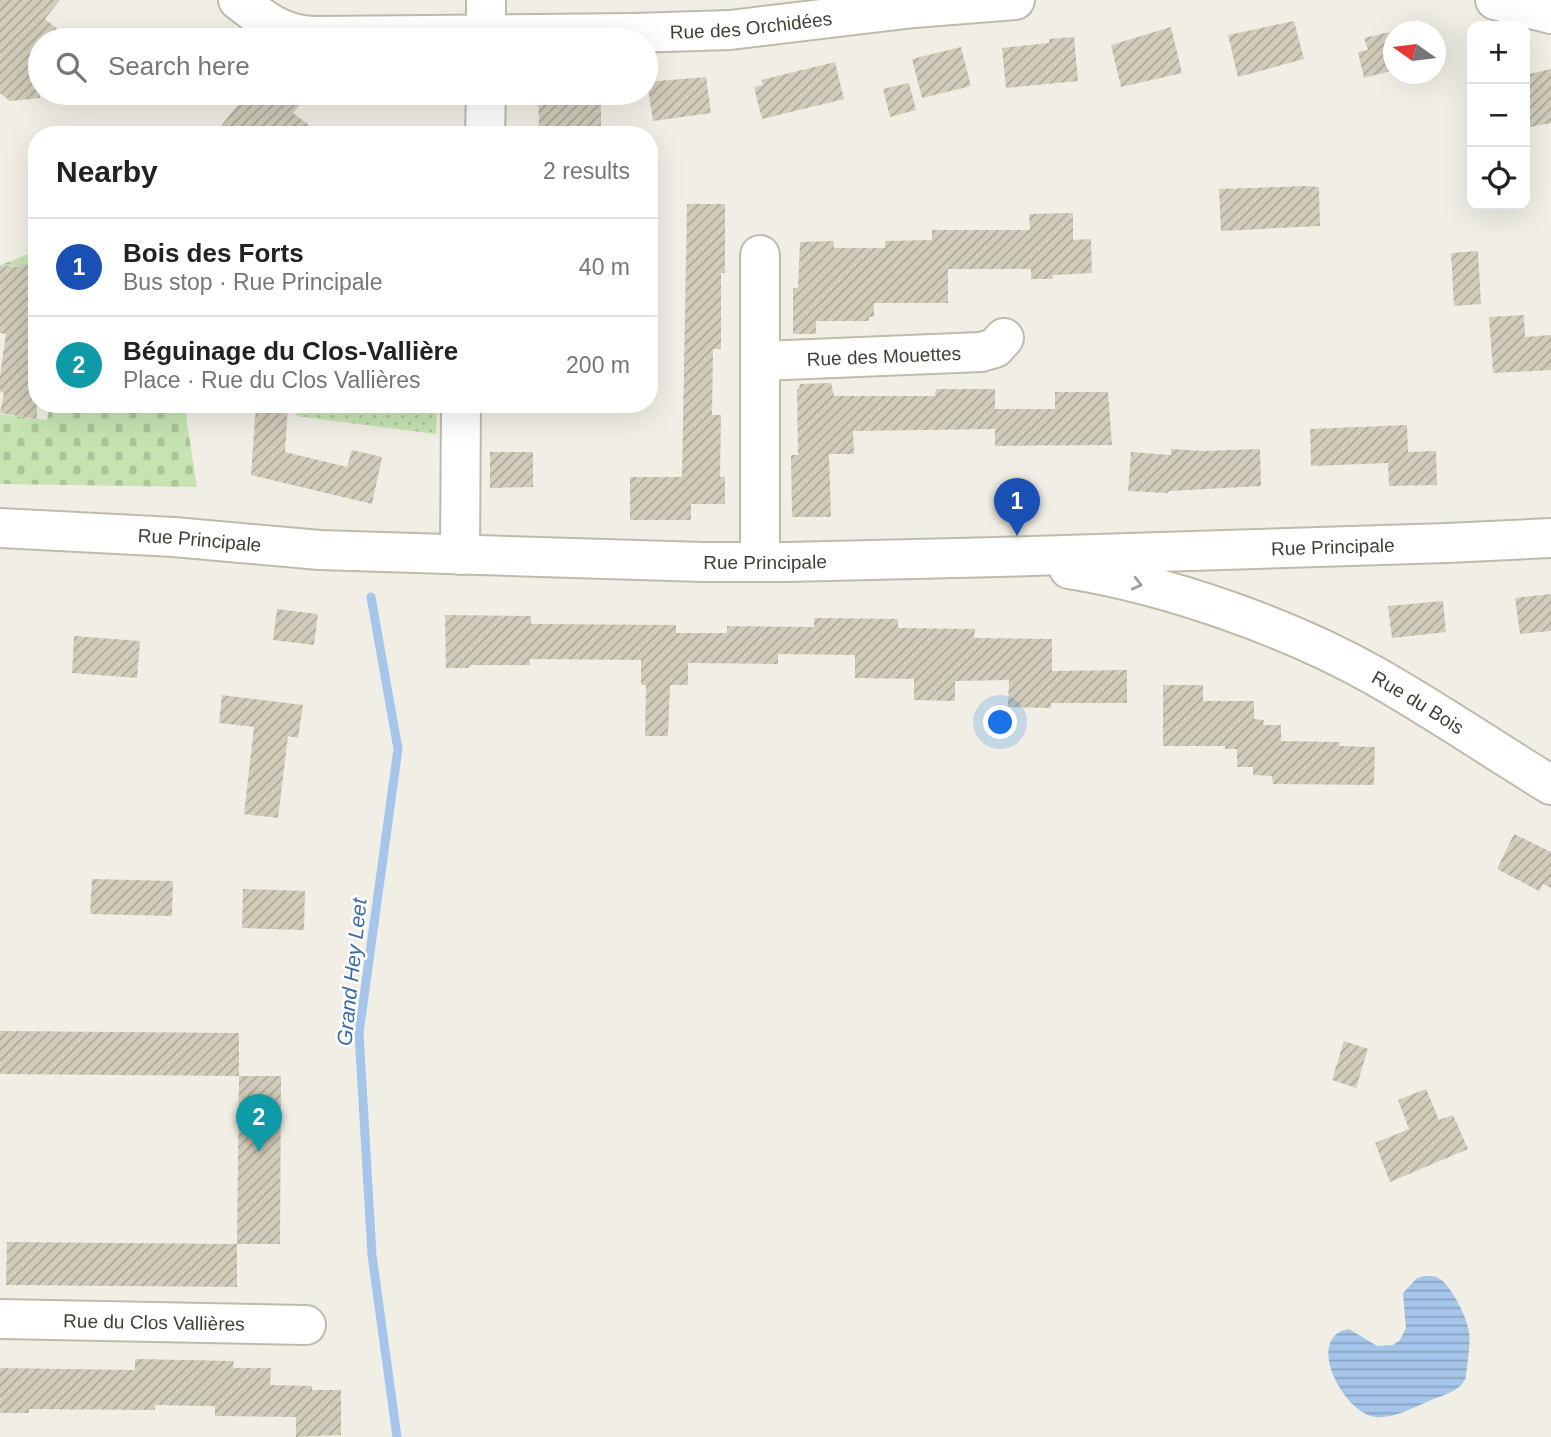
<!DOCTYPE html>
<html lang="en">
<head>
<meta charset="utf-8">
<style>
	:root { --surface:#fff; --page:#f6f6f6; --text:#222; --muted:#767676; --line:#e0e0e0; --accent:#e95924 }
	body { margin:0; font-family:Helvetica,sans-serif; background:var(--page); color:var(--text) }
	.controls { position:absolute; right:21px; top:21px; display:grid; overflow:hidden; border-radius:14px; box-shadow:0 7px 28px #0002 }
	.controls button { width:63px; height:63px; display:grid; place-items:center; padding:0; border:0; border-bottom:2px solid var(--line); background:var(--surface); color:var(--text); font:35px sans-serif }
	.compass { position:absolute; left:1383px; top:21px; width:63px; height:63px; border-radius:50%; background:var(--surface); box-shadow:0 7px 28px #0002; rotate:284deg }
	.you { position:absolute; left:1001px; top:723px; width:24px; height:24px; margin:-18px; border:5px solid #fff; border-radius:50%; background:#1a73e8; box-shadow:0 0 0 10px #1a73e833 }
	.badge { display:grid; place-items:center; width:46px; height:46px; border-radius:50%; background:var(--accent); color:#fff; font-size:23px; font-weight:700 }
	.pin { position:absolute; translate:-50% -58px; filter:drop-shadow(0 2px 4px #0008) }
	.pin::after { content:''; position:absolute; top:37px; width:24px; height:21px; background:inherit; clip-path:polygon(0 0,100% 0,50% 100%) }
	.list { margin:0; padding:0; list-style:none }
	h2 { display:flex; justify-content:space-between; align-items:center; height:91px; margin:0; padding:0 28px; font-size:30px }
	h2 small { font-size:23px; font-weight:400; color:var(--muted) }
	.list li { display:grid; grid-template-columns:46px 1fr auto; gap:21px; align-items:center; box-sizing:border-box; height:98px; padding:0 28px; border-top:2px solid var(--line) }
	.list b { display:block; font-size:26px; white-space:nowrap }
	.list p { margin:0; font-size:23px; white-space:nowrap; color:var(--muted) }
	.list em { font-size:23px; font-style:normal; color:var(--muted) }
	.icon { flex:none; width:38px; height:38px; fill:none; stroke:currentColor; stroke-width:2; stroke-linecap:round; stroke-linejoin:round }
	.map { position:relative; flex:none; width:1551px; height:1437px; overflow:hidden }
	.search { position:absolute; background:var(--surface); box-shadow:0 7px 28px #0002; left:28px; top:28px; width:630px; height:77px; display:flex; align-items:center; gap:18px; box-sizing:border-box; padding:0 24px; border-radius:38px; color:var(--muted); font-size:26px }
	.panel { position:absolute; background:var(--surface); box-shadow:0 7px 28px #0002; left:28px; top:126px; width:630px; height:287px; border-radius:28px }
	.map>svg:first-child { display:block }
</style>
</head>
<body>
<div class="map">
<svg width="1551" height="1437" viewBox="0 0 1551 1437">
	<defs>
		<pattern id="grass-dots" width="8" height="8" patternUnits="userSpaceOnUse" patternTransform="scale(1.75)"><rect width="8" height="8" fill="#c6e3b1"/><path d="M2 2h.1M6 6h.1" fill="none" stroke="#abc499" stroke-width="1.8" stroke-linecap="round"/></pattern>
		<pattern id="cemetery-stones" width="16" height="16" patternUnits="userSpaceOnUse" patternTransform="scale(1.75)"><rect width="16" height="16" fill="#c6e3b1"/><path d="M2 7V4a2 2 0 0 1 4 0v3zM10 15v-3a2 2 0 0 1 4 0v3z" fill="#abc499"/></pattern>
		<pattern id="water-rules" width="6" height="5" patternUnits="userSpaceOnUse" patternTransform="scale(1.75)"><rect width="6" height="5" fill="#a5c6ea"/><path d="M0 2.5h6" fill="none" stroke="#88a2be"/></pattern>
		<pattern id="building-hatch" width="6" height="6" patternUnits="userSpaceOnUse" patternTransform="scale(1.75)"><rect width="6" height="6" fill="#d2ccbb"/><path d="M-1 1l2-2M0 6l6-6M5 7l2-2" fill="none" stroke="#aca799"/></pattern>
	</defs>
	<rect width="100%" height="100%" fill="#f1efe5"/>
	<!-- grass -->
	<polygon fill="url(#grass-dots)" points="297,404 437,404 436,434 296,416"/>
	<!-- cemetery -->
	<g fill="url(#cemetery-stones)">
		<polygon points="37,251 37,267 29,266 27,263 24,264 25,267 1,265"/>
		<polygon points="50,404 184,404 197,487 0,484 0,414 47,420"/>
	</g>
	<!-- water -->
	<path fill="url(#water-rules)" d="M1424 1276C1430 1276 1435 1275 1440 1279 1452 1287 1467 1318 1469 1332 1471 1346 1467 1363 1466 1377 1461 1391 1444 1395 1431 1400 1415 1407 1393 1419 1375 1417 1342 1412 1304 1336 1349 1329L1377 1346 1393 1345 1400 1340 1406 1328 1403 1293 1417 1278Z"/>
	<g fill="none" stroke-linecap="round" stroke-linejoin="round">
		<!-- stream -->
		<polyline stroke="#a5c6ea" stroke-width="9" points="371,597 398,749 359,1033 372,1255 397,1437"/>
	</g>
	<!-- building -->
	<g fill="url(#building-hatch)">
		<polygon points="0,0 60,0 45,19 71,40 40,40 40,98 10,101 0,93"/>
		<polygon points="1294,21 1304,59 1238,77 1228,35"/>
		<polygon points="1171,27 1182,73 1121,87 1111,45"/>
		<polygon points="1394,31 1394,70 1364,78 1358,52 1368,50 1364,38"/>
		<polygon points="1074,37 1078,81 1006,88 1002,48 1049,43 1049,39"/>
		<polygon points="961,47 971,86 922,98 912,59"/>
		<polygon points="835,62 844,99 762,119 754,87 763,85 761,80"/>
		<polygon points="1551,69 1551,123 1525,128 1525,75"/>
		<polygon points="706,77 711,113 653,121 647,82"/>
		<polygon points="909,83 916,110 890,117 883,89"/>
		<polygon points="247,93 309,93 293,113 322,135 214,135"/>
		<polygon points="538,93 601,93 601,128 539,128"/>
		<polygon points="1306,186 1319,187 1320,226 1221,231 1219,189"/>
		<polygon points="687,204 725,204 725,273 721,273 721,349 713,349 712,415 721,415 720,477 725,477 725,504 691,504 691,520 630,520 630,477 682,477"/>
		<polygon points="1073,213 1073,240 1091,239 1092,273 1053,275 1053,279 1031,279 1031,269 948,269 948,303 874,303 874,317 869,317 869,321 816,321 816,334 793,334 793,288 798,288 800,242 834,241 834,248 885,248 885,241 932,240 932,230 1030,230 1029,214"/>
		<polygon points="1478,251 1481,304 1454,306 1451,253"/>
		<polygon points="27,263 29,267 37,268 37,419 0,413 4,393 0,392 0,376 6,334 0,333 0,265 18,267"/>
		<polygon points="1524,315 1525,337 1551,335 1551,370 1493,373 1489,317"/>
		<polygon points="831,383 834,396 935,396 936,389 995,389 995,409 1055,409 1055,392 1108,392 1112,445 995,446 995,429 853,431 854,454 829,454 831,517 792,517 791,455 798,455 797,389 799,389 800,384"/>
		<polygon points="256,404 288,404 285,452 347,467 352,450 382,457 372,504 251,475"/>
		<polygon points="1407,425 1408,452 1436,451 1437,485 1389,486 1388,463 1311,466 1310,429"/>
		<polygon points="1171,449 1204,451 1260,449 1261,486 1169,491 1168,493 1128,491 1131,452 1171,455"/>
		<polygon points="490,452 533,452 533,487 490,488"/>
		<polygon points="1551,594 1551,631 1520,634 1515,598"/>
		<polygon points="1443,601 1446,632 1392,638 1388,606"/>
		<polygon points="277,609 318,614 314,645 273,640"/>
		<polygon points="445,615 531,616 531,624 676,625 676,633 727,633 727,626 814,627 814,618 898,619 898,628 975,629 974,638 1052,639 1052,671 1127,670 1127,703 1051,703 1051,708 1008,707 1009,680 955,681 955,701 914,700 914,679 855,678 855,655 778,654 778,664 688,663 688,685 670,685 668,736 645,736 646,685 641,685 641,660 530,659 530,665 470,665 469,668 446,668"/>
		<polygon points="74,636 140,641 137,678 72,673"/>
		<polygon points="1163,685 1203,685 1203,701 1254,701 1254,719 1264,720 1263,725 1281,725 1281,741 1340,742 1339,746 1375,747 1374,785 1273,784 1272,776 1253,775 1253,767 1237,767 1237,749 1225,749 1225,746 1163,746"/>
		<polygon points="222,695 303,705 298,738 288,736 278,818 244,814 254,727 219,723"/>
		<polygon points="1514,834 1551,852 1551,888 1543,884 1539,891 1497,869"/>
		<polygon points="92,879 173,881 172,916 90,914"/>
		<polygon points="243,889 305,891 304,930 242,928"/>
		<polygon points="0,1031 239,1033 239,1076 0,1074"/>
		<polygon points="1344,1041 1368,1049 1356,1088 1332,1080"/>
		<polygon points="239,1076 281,1076 280,1244 237,1244"/>
		<polygon points="1426,1089 1439,1120 1453,1115 1468,1149 1390,1182 1375,1143 1409,1129 1398,1100"/>
		<polygon points="7,1242 237,1244 237,1287 6,1285"/>
		<polygon points="135,1359 234,1361 233,1368 271,1368 270,1385 312,1386 312,1390 341,1390 341,1435 296,1437 296,1417 215,1416 215,1406 155,1405 155,1410 29,1409 29,1413 0,1413 0,1368 135,1370"/>
	</g>
	<g fill="none" stroke-linecap="round" stroke-linejoin="round">
		<defs>
			<g id="minor">
				<path id="s1" d="M238 0C262 19 282 35 314 36L633 33 730 30 914 8 1015 0"/>
				<polyline points="486,0 486,40"/>
				<polyline points="1495,0 1551,14"/>
				<polyline points="485,135 486,93"/>
				<polyline points="760,255 760,561"/>
				<path id="s2" d="M760 361 981 352 995 348 1004 338"/>
				<path id="s3" d="M0 528 174 537 320 550 703 562H787L998 557 1447 543 1551 538"/>
				<polyline points="460,555 461,404"/>
				<path id="s4" d="M1069 569C1168 585 1288 627 1375 676 1435 710 1492 749 1551 785"/>
				<path id="s5" d="M0 1319 306 1325"/>
			</g>
		</defs>
		<!-- minor casing -->
		<use href="#minor" stroke="#bfbaab" stroke-width="42"/>
		<!-- minor -->
		<use href="#minor" stroke="#fff" stroke-width="38"/>
	</g>
	<!-- one-way arrows -->
	<defs><path id="oneway-chevron" d="M-2-3.5L2.5 0L-2 3.5" fill="none" stroke-width="1.6" stroke-linecap="round" stroke-linejoin="round" transform="scale(1.75)"/></defs>
	<use stroke="#a19f9a" href="#oneway-chevron" transform="translate(1137 584) rotate(14)"/>
	<g text-anchor="middle" stroke-width="5" stroke-linejoin="round" paint-order="stroke">
		<!-- street labels -->
		<g font-size="19" fill="#433f35" stroke="#fff">
			<text dy="7" stroke="none"><textPath href="#s1" startOffset="523">Rue des Orchidées</textPath></text>
			<text dy="7" stroke="none"><textPath href="#s2" startOffset="124">Rue des Mouettes</textPath></text>
			<text dy="7" stroke="none"><textPath href="#s3" startOffset="200">Rue Principale</textPath></text>
			<text dy="7" stroke="none"><textPath href="#s3" startOffset="1334">Rue Principale</textPath></text>
			<text dy="7" stroke="none"><textPath href="#s3" startOffset="766">Rue Principale</textPath></text>
			<text dy="7" stroke="none"><textPath href="#s4" startOffset="376">Rue du Bois</textPath></text>
			<text dy="7" stroke="none"><textPath href="#s5" startOffset="154">Rue du Clos Vallières</textPath></text>
		</g>
		<!-- water labels -->
		<g font-size="21" font-style="italic" fill="#376aa6" stroke="#fff">
			<text transform="translate(352 972) rotate(-84)" y="7">Grand Hey Leet</text>
		</g>
	</g>
</svg>
<div class="controls">
<button>+</button>
<button>−</button>
<button><svg class="icon" aria-label="locate" viewBox="0 0 24 24"><circle cx="12" cy="12" r="6"/><path d="M12 2v4M12 18v4M2 12h4M18 12h4"/></svg></button>
</div>
<svg class="compass" viewBox="-18 -18 36 36"><path d="M0-13l5 13h-10z" fill="#e53935"/><path d="M0 13l5-13h-10z" fill="#767676"/></svg>
<div class="you"></div>
<div class="pin badge" style="left:1017px;top:536px;background:#1a4fb4">1</div>
<div class="pin badge" style="left:259px;top:1152px;background:#0f9aa8">2</div>
<div class="search"><svg class="icon" aria-label="search" viewBox="0 0 24 24"><circle cx="10" cy="10" r="6"/><path d="M15 15l6 6"/></svg>Search here</div>
<section class="panel">
<h2>Nearby<small>2 results</small></h2>
<ul class="list">
<li><span class="badge" style="background:#1a4fb4">1</span><div><b>Bois des Forts</b><p>Bus stop · Rue Principale</p></div><em>40 m</em></li>
<li><span class="badge" style="background:#0f9aa8">2</span><div><b>Béguinage du Clos-Vallière</b><p>Place · Rue du Clos Vallières</p></div><em>200 m</em></li>
</ul>
</section>
</div>
</body>
</html>
